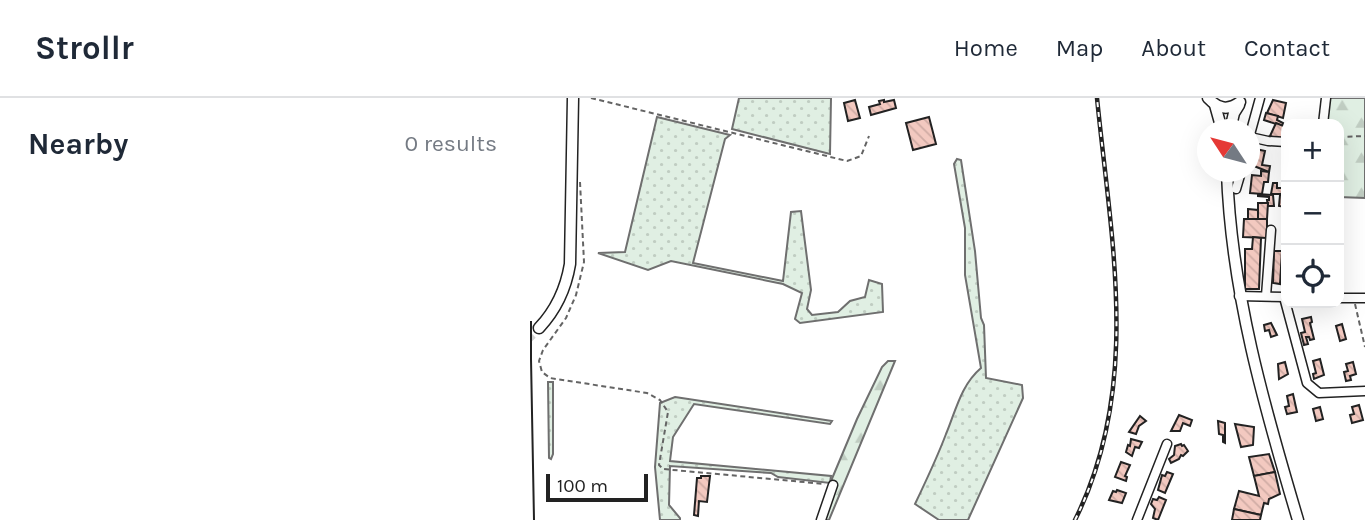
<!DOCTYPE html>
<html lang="en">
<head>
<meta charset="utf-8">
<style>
	:root { --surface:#fff; --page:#f2f2f3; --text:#1f2937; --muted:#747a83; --line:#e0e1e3 }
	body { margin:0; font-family:Karla,sans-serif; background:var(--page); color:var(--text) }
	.controls { position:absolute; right:21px; top:21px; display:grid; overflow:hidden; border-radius:14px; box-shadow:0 7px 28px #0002 }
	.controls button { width:63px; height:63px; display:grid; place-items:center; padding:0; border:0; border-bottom:2px solid var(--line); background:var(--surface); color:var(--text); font:35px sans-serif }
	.compass { position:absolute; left:672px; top:21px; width:63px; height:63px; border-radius:50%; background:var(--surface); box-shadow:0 7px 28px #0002; rotate:306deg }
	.scale { position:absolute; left:21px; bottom:18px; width:102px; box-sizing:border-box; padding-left:7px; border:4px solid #222; border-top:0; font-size:19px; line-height:24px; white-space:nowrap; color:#222; -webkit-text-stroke:5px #fff; paint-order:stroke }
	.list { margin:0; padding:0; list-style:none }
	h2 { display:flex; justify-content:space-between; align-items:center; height:91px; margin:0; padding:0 28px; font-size:30px }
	h2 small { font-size:23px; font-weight:400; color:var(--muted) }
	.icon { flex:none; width:38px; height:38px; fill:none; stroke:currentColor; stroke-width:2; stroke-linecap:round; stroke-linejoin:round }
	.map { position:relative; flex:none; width:840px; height:422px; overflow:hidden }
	header { display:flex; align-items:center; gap:42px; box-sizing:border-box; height:98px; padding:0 35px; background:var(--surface); border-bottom:2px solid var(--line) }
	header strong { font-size:33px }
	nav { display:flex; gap:38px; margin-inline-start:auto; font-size:24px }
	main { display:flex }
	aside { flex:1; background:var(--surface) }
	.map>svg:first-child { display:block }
</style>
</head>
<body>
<header>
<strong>Strollr</strong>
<nav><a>Home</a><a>Map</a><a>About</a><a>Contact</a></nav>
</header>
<main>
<aside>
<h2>Nearby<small>0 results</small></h2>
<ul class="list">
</ul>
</aside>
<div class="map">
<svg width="840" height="422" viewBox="0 0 840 422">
	<defs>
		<pattern id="grass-dots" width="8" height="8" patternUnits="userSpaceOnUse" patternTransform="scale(1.75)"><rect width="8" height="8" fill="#e0efe3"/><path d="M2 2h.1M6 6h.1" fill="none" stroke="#c0cdc2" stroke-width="1.8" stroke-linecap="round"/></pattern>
		<pattern id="forest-firs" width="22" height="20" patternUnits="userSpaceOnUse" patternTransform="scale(1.75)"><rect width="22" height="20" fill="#e0efe3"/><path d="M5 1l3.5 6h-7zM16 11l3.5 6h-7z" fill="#c0cdc2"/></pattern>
		<pattern id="building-back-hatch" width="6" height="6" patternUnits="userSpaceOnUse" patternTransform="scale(1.75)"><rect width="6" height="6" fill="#f3c9c0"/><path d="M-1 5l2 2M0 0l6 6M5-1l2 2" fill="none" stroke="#d0aca5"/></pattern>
	</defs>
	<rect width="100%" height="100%" fill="#fff"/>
	<!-- grass -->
	<g fill="url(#grass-dots)" stroke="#6f6f6f" stroke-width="2">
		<polygon points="214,0 306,0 305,56 207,31"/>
		<polygon points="132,19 205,37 200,41 168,165 258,183 266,114 276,113 286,192 282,211 287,217 313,214 325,203 340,199 344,182 357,186 358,214 275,225 270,221 277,195 258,186 146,163 123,172 73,155 100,154"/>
		<path d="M432 61 436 62 450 153 456 220 459 227 461 280 497 287 498 300 443 422H414L390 406C401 383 412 360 421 336 431 312 436 287 456 270L440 177V130L429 66Z"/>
		<polygon points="23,284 28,284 28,356 26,361 24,360"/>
		<polygon points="150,299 307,323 305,326 169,306 148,339 145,363 306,378 305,385 253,379 246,375 145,368 144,407 155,420 155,422 135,422 130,369 135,305"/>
	</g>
	<!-- forest -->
	<g fill="url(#forest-firs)" stroke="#6f6f6f" stroke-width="2">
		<polygon points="804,0 840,0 840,100 814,99 814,26 800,26"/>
		<polygon points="363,263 370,263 304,422 299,422 310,390 306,383 332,321 357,269"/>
	</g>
	<!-- building -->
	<g fill="url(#building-back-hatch)" stroke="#222" stroke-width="2">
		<polygon points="330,2 335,20 323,23 319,5"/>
		<polygon points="359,2 359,4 369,2 371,10 346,17 344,9 355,6 354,3"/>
		<polygon points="748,2 761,5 758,20 742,15"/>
		<polygon points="741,15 753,18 752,22 758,25 757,28 739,22"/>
		<polygon points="404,19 411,46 388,52 381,25"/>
		<polygon points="751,25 761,29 761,35 755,42 745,38"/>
		<polygon points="731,51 740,53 737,67 745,68 744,74 729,68"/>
		<polygon points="736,73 744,74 743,84 739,84 737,96 725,95 727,77 736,78"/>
		<polygon points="748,85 752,85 752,90 761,90 761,96 746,96"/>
		<polygon points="733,96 748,97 749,108 743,108 742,102 744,102 744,99 733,98"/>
		<polygon points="755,97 761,97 761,109 754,108"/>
		<polygon points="733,105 743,105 742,121 733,121"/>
		<polygon points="723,111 733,112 733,121 723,121"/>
		<polygon points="719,121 742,121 742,140 718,139"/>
		<polygon points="728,139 736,140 734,191 720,191 720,151 727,151"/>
		<polygon points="749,153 757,153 755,186 748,185"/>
		<polygon points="786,219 787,224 785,225 789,241 785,242 784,239 781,239 783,246 779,247 776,235 780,234 777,221"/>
		<polygon points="746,225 752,237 746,239 744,232 740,233 739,227"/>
		<polygon points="817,226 821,241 815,243 811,228"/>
		<polygon points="795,261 799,277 789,281 788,276 791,275 788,263"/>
		<polygon points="760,264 763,276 754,281 753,266"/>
		<polygon points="828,264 831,276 825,278 826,282 821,283 819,274 823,273 821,266"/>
		<polygon points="768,296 772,314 762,316 760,309 764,308 762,298"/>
		<polygon points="834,307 838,322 827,325 825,317 829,316 827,309"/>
		<polygon points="795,309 798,321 791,323 788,311"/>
		<polygon points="654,317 667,322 665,328 658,325 655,333 646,333"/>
		<polygon points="615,318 621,323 614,328 611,336 604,334"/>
		<polygon points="693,323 700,325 700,345 698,344 698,337 694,336"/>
		<polygon points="710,326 729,329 728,347 716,349"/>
		<polygon points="606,341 617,344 614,350 610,349 607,358 601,354 603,347 605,348"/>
		<polygon points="656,346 657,348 659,347 663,353 658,358 656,357 654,361 646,365 644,361 649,357 650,348"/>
		<polygon points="744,356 750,374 729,378 724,359"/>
		<polygon points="596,364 605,367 600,378 602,379 601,383 590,379"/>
		<polygon points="642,374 648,376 640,395 633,392 637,377 640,378"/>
		<polygon points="750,374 755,396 744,401 743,406 739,405 736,417 709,411 714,393 734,398 729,378"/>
		<polygon points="176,378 185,378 182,404 174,403 173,418 169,417 172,380 176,380"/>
		<polygon points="592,392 601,395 597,405 584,402 588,393 591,394"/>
		<polygon points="634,399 641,402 633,422 628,420 630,411 626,406 628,401 632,402"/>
		<polygon points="709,411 736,417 735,422 707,422"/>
	</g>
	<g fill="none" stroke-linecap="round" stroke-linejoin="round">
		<!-- major-tunnel -->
		<polyline stroke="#d3d3d3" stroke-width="10" stroke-dasharray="10 5" stroke-linecap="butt" points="0,243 14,230"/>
		<defs>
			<g id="minor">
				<polyline points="798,26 801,0"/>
				<polyline points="725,39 743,43 761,44"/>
				<polyline points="724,40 735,0"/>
				<polyline points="711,91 716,74"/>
				<polyline points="714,198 761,199"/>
				<polyline points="741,198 746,132"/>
				<polyline points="759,199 782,285 794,295 840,293"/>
				<polyline points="814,200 840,200"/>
				<polyline points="296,422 308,387"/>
				<polyline points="612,422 642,346"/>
			</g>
			<g id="major">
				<path d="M683 0C693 11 703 13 715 4"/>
				<polyline points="690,7 697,32"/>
				<polyline points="705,32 709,15 714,7"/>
				<path d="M702 74C706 193 739 308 773 422"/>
				<path d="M14 230C31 212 41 190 45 166L48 0"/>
			</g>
			<polyline id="highway" points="0,261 3,422"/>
		</defs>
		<!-- minor casing -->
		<use href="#minor" stroke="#222" stroke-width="11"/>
		<!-- major casing -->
		<use href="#major" stroke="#222" stroke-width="13"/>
		<!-- highway casing -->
		<use href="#highway" stroke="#222" stroke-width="14"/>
		<!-- path -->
		<g stroke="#646464" stroke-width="2" stroke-dasharray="5 3.5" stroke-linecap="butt">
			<polyline points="66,0 322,63 336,58 344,38"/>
			<polyline points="814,39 840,38"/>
			<polyline points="55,84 59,164 51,197 41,220 18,252 14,263 17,274 25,280 122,295 135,302 143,314 134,367 138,371 300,386"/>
			<polyline points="830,206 840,249"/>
		</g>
		<!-- minor -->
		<use href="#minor" stroke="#fff" stroke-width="8"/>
		<!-- major -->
		<use href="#major" stroke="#fff" stroke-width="10"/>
		<!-- highway -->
		<use href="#highway" stroke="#fff" stroke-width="10"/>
		<defs>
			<path id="rail" d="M550 422C617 288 586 142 572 0"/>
		</defs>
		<!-- rail casing -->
		<use href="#rail" stroke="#222" stroke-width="4.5"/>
		<!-- rail -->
		<use href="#rail" stroke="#fff" stroke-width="2" stroke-dasharray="5" stroke-linecap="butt"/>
		<defs>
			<polyline id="highway-bridge" points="0,223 0,261"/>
		</defs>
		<!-- highway-bridge casing -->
		<use href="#highway-bridge" stroke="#222" stroke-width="14" stroke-linecap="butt"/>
		<!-- highway-bridge -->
		<use href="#highway-bridge" stroke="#fff" stroke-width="10"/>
	</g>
</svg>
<div class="controls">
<button>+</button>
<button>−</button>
<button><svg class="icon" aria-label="locate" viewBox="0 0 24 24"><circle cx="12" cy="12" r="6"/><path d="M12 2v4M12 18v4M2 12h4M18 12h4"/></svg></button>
</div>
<svg class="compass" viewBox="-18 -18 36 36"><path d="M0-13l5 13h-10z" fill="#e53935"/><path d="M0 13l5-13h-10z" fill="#747a83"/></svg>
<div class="scale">100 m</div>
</div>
</main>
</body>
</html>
